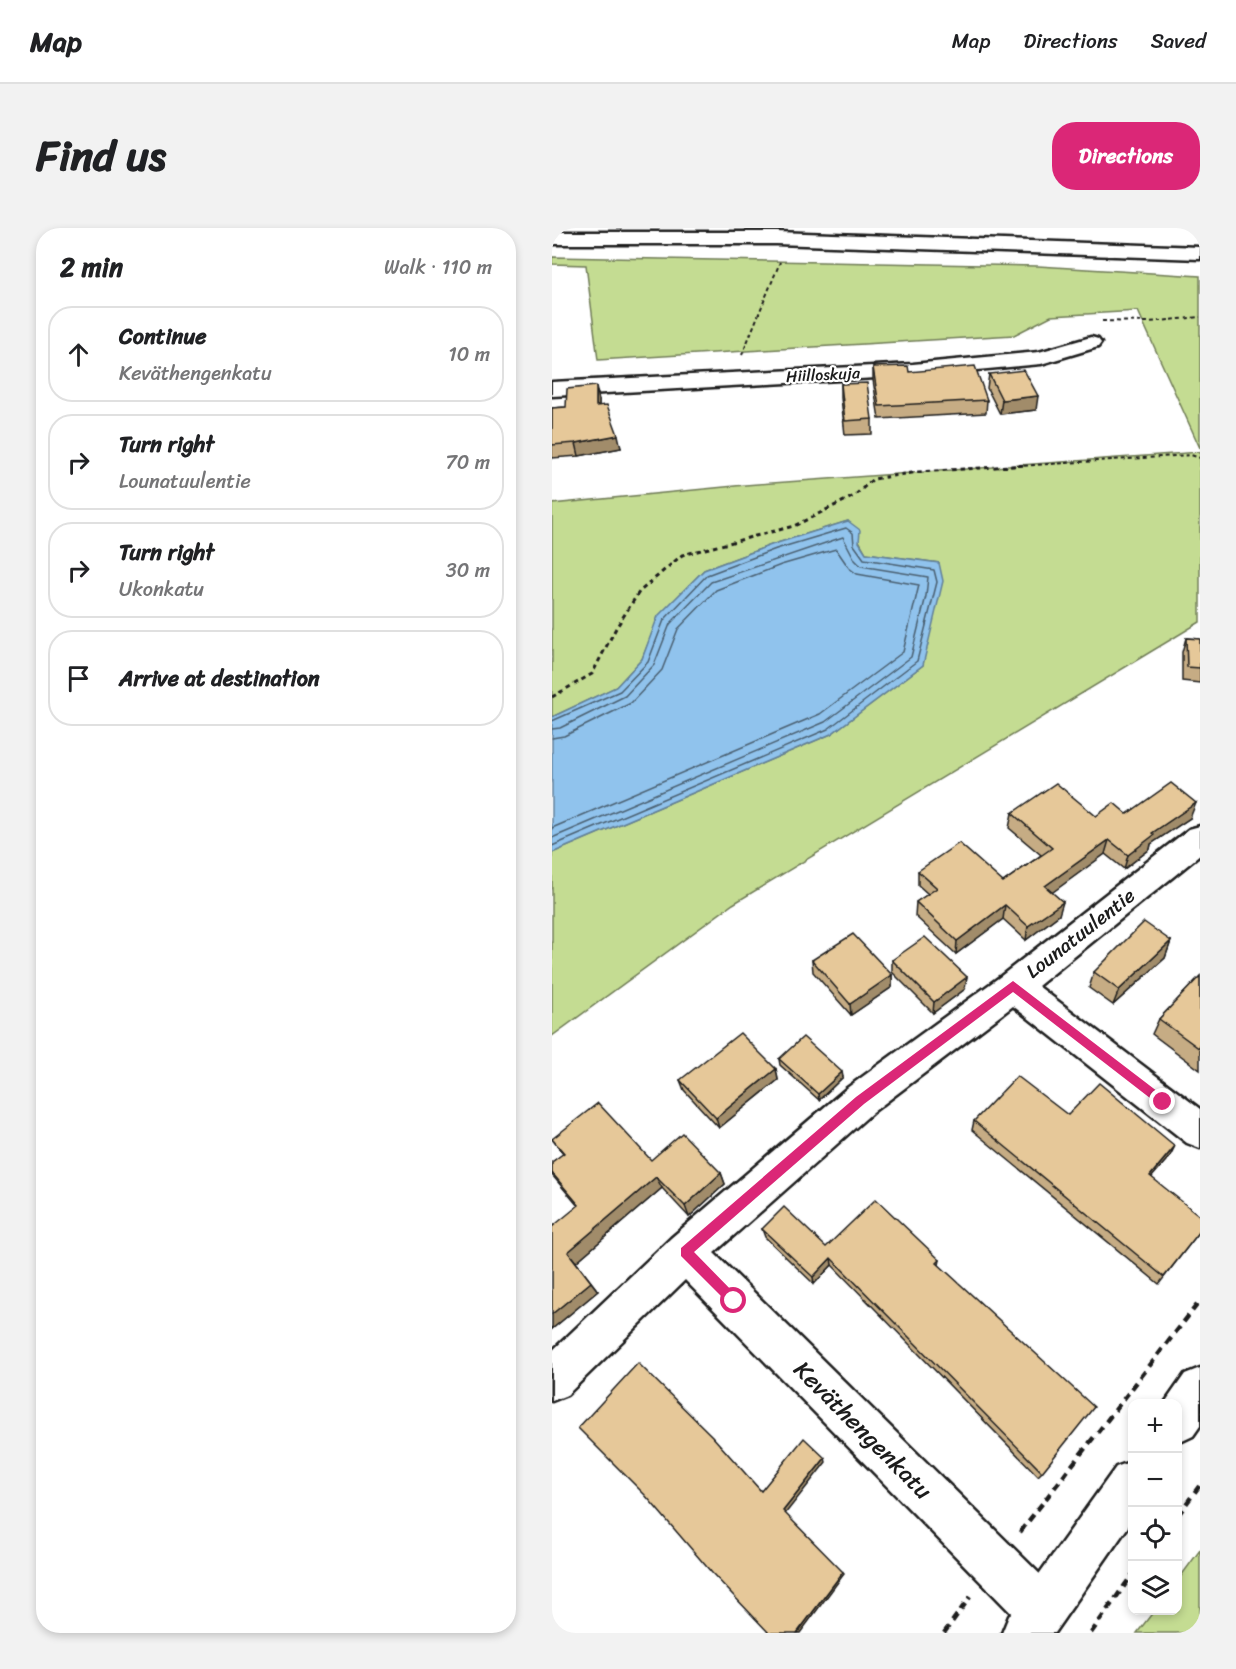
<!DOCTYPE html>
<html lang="en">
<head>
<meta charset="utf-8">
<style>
	:root { --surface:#fff; --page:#f2f2f2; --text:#202124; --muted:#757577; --line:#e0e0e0; --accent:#db2777 }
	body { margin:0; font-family:Sriracha,sans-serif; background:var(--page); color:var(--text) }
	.controls { position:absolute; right:18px; bottom:18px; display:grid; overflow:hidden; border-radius:12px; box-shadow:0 3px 9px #0003 }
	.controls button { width:54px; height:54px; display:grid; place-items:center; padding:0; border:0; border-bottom:2px solid var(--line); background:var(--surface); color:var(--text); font:30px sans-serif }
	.stop { position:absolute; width:18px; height:18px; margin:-14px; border:4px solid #db2777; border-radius:50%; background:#fff }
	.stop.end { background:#db2777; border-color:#fff; box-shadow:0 2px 6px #0008 }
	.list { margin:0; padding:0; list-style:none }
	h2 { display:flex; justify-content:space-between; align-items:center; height:78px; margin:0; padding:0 24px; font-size:26px }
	h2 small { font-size:20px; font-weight:400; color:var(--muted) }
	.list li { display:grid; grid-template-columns:39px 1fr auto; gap:18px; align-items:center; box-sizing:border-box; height:96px; margin:0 12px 12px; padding:0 12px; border:2px solid var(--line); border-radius:24px }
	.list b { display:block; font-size:22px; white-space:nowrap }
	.list p { margin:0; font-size:20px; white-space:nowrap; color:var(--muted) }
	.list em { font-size:20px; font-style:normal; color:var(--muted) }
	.icon { flex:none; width:33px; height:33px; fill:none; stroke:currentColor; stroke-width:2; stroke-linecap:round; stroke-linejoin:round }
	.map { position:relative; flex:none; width:648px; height:1405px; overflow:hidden; border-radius:24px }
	header { display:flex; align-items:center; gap:36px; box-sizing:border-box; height:84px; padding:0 30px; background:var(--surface); border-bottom:2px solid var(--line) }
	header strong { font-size:28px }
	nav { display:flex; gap:33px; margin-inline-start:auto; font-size:21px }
	.intro { display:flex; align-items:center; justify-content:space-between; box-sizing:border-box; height:144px; padding:0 36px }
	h1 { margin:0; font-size:42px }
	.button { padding:15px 27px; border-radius:24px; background:var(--accent); color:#fff; font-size:21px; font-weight:700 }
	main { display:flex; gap:36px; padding:0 36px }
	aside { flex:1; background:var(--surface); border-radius:24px; box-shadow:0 3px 9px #0003 }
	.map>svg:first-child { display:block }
</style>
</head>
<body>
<header>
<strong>Map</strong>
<nav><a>Map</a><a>Directions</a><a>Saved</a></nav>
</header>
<div class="intro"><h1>Find us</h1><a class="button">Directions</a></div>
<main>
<aside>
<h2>2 min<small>Walk · 110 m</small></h2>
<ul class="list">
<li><svg class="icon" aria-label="ahead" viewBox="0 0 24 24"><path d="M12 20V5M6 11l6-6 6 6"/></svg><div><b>Continue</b><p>Keväthengenkatu</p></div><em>10 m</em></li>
<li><svg class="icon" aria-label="right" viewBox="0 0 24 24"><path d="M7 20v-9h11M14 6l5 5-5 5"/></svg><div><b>Turn right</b><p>Lounatuulentie</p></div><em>70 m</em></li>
<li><svg class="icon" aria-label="right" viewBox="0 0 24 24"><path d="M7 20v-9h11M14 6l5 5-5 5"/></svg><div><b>Turn right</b><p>Ukonkatu</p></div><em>30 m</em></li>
<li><svg class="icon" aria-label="arrive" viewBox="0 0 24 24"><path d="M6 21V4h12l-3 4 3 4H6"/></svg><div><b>Arrive at destination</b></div></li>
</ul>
</aside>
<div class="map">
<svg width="648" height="1405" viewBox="0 0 648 1405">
	<rect width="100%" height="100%" fill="#fff"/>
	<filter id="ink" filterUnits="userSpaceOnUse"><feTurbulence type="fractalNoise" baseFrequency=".0167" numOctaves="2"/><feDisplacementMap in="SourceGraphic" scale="12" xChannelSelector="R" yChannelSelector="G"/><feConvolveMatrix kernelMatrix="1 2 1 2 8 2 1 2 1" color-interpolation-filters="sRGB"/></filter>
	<g filter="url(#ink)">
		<!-- green -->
		<g fill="#c4dc92" stroke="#707c57" stroke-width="1.5">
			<polygon points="0,29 486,38 648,48 648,220 586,83 499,88 462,107 46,132 34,37 0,36"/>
			<polygon points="648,224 648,394 181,676 0,808 0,625 279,506 371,437 387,335 314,325 296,293 222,316 152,342 107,388 90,431 64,459 0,489 0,276 193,257"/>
			<polygon points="648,1322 648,1405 585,1405 602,1383 626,1382 626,1352"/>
		</g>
		<!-- water -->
		<polygon fill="#90c3ed" stroke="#628099" stroke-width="1.5" points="296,293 308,302 307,314 314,325 387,335 391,353 371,437 279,506 0,625 0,489 64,459 90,431 106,388 152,342 222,316"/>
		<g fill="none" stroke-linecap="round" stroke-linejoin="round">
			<!-- shore -->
			<g stroke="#4a5f70" stroke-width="1.5">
				<polyline points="0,493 68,463 96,434 112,392 155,347 224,321 294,300 301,305 302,317 312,331 382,342 385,354 365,433 276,501 0,618"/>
				<polyline points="0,501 8,500 73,468 102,437 118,396 159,354 291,309 303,332 309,338 376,349 374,368 359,429 273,494 0,610"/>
				<polyline points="0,510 12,508 79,475 110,442 126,401 164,362 229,337 284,321 297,340 305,346 367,357 351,424 268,486 0,600"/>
			</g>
			<defs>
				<g id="street">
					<polygon points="539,109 546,111 549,115 546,119 489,136 361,148 0,168 0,154 361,136 487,124"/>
					<polygon points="648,598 648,627 486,758 648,881 648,920 635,915 461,778 321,884 162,1025 506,1364 513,1381 506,1398 489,1405 472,1398 133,1052 15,1167 0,1173 0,1123 119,1010 295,860 449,748 637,601"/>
				</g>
				<g id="secondary">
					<polygon points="0,4 224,4 648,19 648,31 224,16 0,16"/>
					<polygon points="648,1140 648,1198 641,1208 626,1215 626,1176 612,1176 633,1146"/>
					<polygon points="580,1233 580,1293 502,1405 450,1405 457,1388 564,1239"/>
				</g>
			</defs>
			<!-- street casing -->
			<use href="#street" stroke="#1c1c1c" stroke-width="5"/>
			<!-- secondary casing -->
			<use href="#secondary" stroke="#1c1c1c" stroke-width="5"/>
			<!-- path-far2 -->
			<g stroke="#1c1c1c" stroke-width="2" stroke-dasharray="4 3" stroke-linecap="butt">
				<polyline points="550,93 597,94 648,89"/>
				<polyline points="190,127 228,34"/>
				<polyline points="451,239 639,227 648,230"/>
			</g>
			<!-- path-far1 -->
			<polyline stroke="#1c1c1c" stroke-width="3" stroke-dasharray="4.5 4" stroke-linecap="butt" points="0,469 40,446 64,400 87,364 130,327 242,298 302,268 321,251 366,244 475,237"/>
			<!-- path -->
			<g stroke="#1c1c1c" stroke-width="4.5" stroke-dasharray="8 6" stroke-linecap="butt">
				<polyline points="626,1287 648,1257"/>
				<polyline points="468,1304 648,1073"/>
				<polyline points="392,1405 418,1369"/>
				<polyline points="539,1405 580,1347"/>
			</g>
			<!-- street -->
			<use href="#street" fill="#fff" fill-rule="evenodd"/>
			<!-- secondary -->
			<use href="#secondary" fill="#fff" fill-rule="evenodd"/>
		</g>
		<!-- wall -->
		<g fill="#c6ac84" stroke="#1c1c1c" stroke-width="1.5">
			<polygon points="321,139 357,144 435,172 434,185 327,191 321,152"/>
			<polygon points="437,146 484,182 448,186 435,160"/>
			<polygon points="289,156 320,191 320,206 293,207 289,170"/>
			<polygon points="47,172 47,178 69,220 27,228 0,230 0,180 14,179"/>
			<polygon points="634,410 648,411 648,455 630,453 630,424"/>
			<polygon points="460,585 544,588 575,586 638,590 599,616 598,621 572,641 553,626 500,664 507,687 474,712 451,691 404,726 363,688 364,674 376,666 366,657 366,643 451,654 489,627 457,600"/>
			<polygon points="619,713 613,730 561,777 537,760 542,744"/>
			<polygon points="260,732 340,747 340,759 299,787 261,744"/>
			<polygon points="340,732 413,761 381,785 340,744"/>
			<polygon points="648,748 648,842 600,806 607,791"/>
			<polygon points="227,831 291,849 267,872 228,837"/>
			<polygon points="224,841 226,852 167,900 132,862 128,852"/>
			<polygon points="516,887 618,928 599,949 648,1003 607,1056 420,902 422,893"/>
			<polygon points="0,911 99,932 169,945 173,956 137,989 110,960 24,1034 46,1063 0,1101 26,978 0,947 0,934 11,926"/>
			<polygon points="210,1001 274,1019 388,1032 387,1037 490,1244 486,1248 280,1037 262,1056 213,1009"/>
		</g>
		<!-- shaded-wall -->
		<g fill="#a18c6b" stroke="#1c1c1c" stroke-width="1.5">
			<polygon points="44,158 47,172 47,191 44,178"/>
			<polygon points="486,168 484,182 448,186 450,172"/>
			<polygon points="66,207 69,220 27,228 24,215"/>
			<polygon points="644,575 638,590 599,616 598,621 572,641 576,627 600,605"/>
			<polygon points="557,612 553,626 490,672 493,658"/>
			<polygon points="511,674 507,687 474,712 476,698"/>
			<polygon points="453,677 451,691 404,726 405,713"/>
			<polygon points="619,713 613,730 561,777 567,762"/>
			<polygon points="340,747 340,759 299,787 298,776"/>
			<polygon points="415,749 413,761 381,785 382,774"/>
			<polygon points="224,841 226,852 167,900 164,890"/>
			<polygon points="290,844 291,849 267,872 266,866"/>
			<polygon points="623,918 618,928 593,957 598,948"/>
			<polygon points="169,945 173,956 137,989 133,978"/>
			<polygon points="104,949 110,960 24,1034 16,1024"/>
			<polygon points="279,1030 280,1037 262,1056 261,1049"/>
			<polygon points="39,1054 46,1063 0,1101 0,1086"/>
			<polygon points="273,1230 274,1234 233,1286 231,1283"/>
			<polygon points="291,1344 292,1346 248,1405 245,1405"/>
		</g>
		<!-- building -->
		<g fill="#e6c899" stroke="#1c1c1c" stroke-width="1.5">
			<polygon points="356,138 357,144 423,138 435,172 327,178 321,139"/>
			<polygon points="472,142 486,168 450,172 437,146"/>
			<polygon points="315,155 320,191 293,193 289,156"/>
			<polygon points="44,158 44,178 55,177 66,207 24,215 0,217 0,180 14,179 15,161"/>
			<polygon points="634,410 648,411 648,440 635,439"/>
			<polygon points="504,555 544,588 562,575 575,586 619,555 644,575 600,605 602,607 576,627 557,612 493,658 511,674 476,698 453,677 405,713 364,674 385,660 366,643 407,615 451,654 500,620 460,585"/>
			<polygon points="592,694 619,713 567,762 542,744"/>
			<polygon points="301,706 340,747 298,776 260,732"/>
			<polygon points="373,709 415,749 382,774 340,732"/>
			<polygon points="648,748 648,821 607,791"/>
			<polygon points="188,805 224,841 164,890 128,852"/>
			<polygon points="251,809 290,844 266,866 227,831"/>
			<polygon points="465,848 516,887 547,855 623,918 598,948 648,988 648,1003 612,1049 422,893"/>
			<polygon points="46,875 99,932 130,905 169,945 133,978 104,949 16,1024 39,1054 0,1086 0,999 27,977 0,945 0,934 12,925 0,911"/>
			<polygon points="324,971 388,1032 385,1035 542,1179 490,1244 279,1030 261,1049 210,1001 232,979 274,1019"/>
			<polygon points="86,1135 160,1208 209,1263 252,1210 273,1230 231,1283 291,1344 245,1405 217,1405 160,1345 93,1267 26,1200"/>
		</g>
	</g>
	<!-- route -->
	<polygon fill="#db2777" points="461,753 614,870 614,877 607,877 461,764 312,876 142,1024 186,1069 186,1077 178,1077 129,1028 129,1020 304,869"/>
	<g text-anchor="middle" stroke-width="4.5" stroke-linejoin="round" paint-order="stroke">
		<!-- far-street labels -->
		<g font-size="16" fill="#1c1c1c" stroke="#fff">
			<text transform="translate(271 146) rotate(-3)" y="6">Hiilloskuja</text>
		</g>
		<!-- street labels -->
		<g font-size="20" fill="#1c1c1c" stroke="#fff">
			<text transform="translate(528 705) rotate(-38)" y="7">Lounatuulentie</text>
		</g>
		<!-- near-street labels -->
		<g font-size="24" fill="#1c1c1c" stroke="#fff">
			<text transform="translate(311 1202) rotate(45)" y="8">Keväthengenkatu</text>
		</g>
	</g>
</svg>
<div class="controls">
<button>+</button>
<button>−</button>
<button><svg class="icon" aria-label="locate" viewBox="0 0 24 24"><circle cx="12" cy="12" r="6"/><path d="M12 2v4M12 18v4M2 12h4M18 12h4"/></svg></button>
<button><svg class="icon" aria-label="layers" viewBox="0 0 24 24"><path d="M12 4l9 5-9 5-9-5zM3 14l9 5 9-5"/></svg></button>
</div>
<div class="stop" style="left:182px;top:1073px"></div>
<div class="stop end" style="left:611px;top:874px"></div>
</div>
</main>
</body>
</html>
